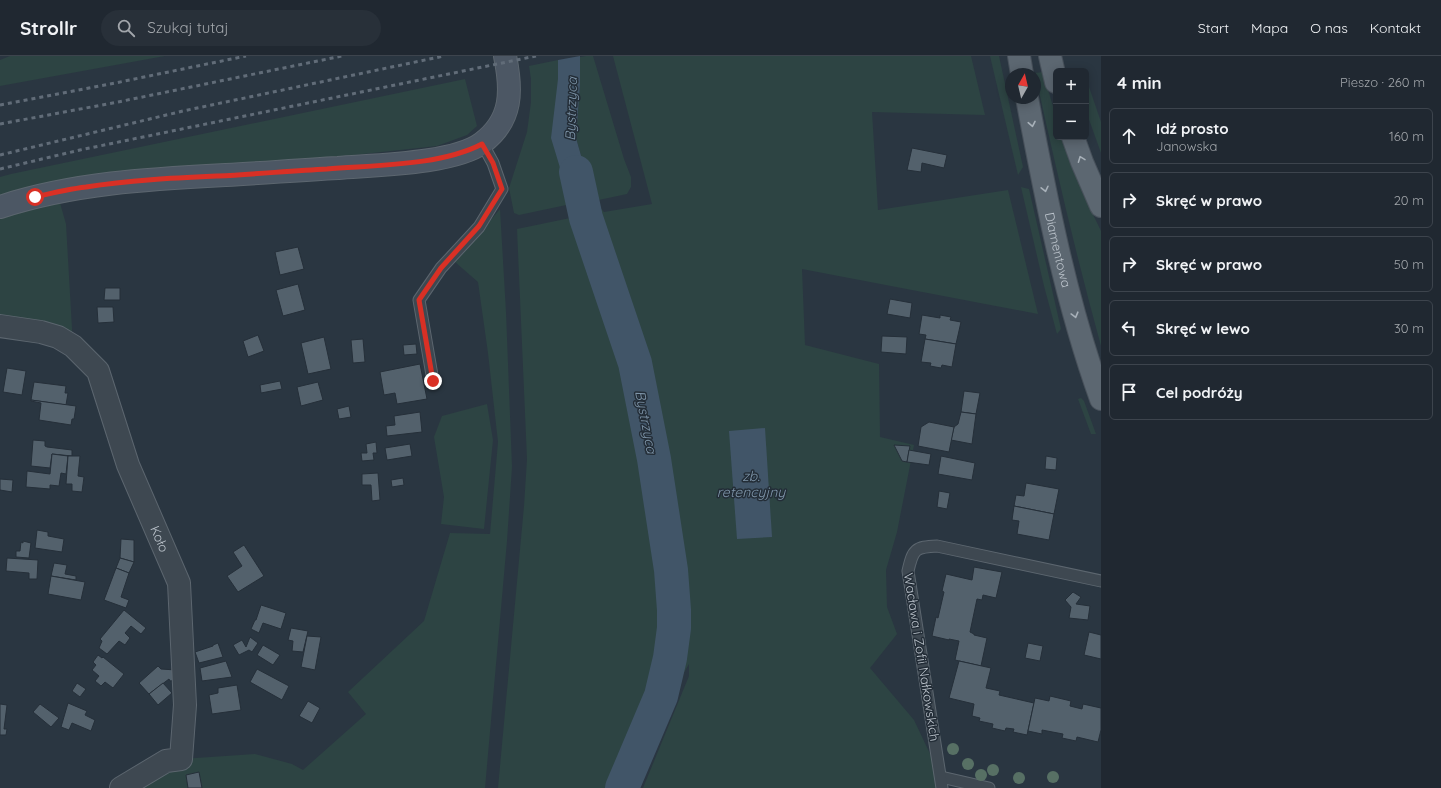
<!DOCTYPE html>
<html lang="pl">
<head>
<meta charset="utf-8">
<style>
	:root { --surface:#202831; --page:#283039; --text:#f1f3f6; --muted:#a2a6ab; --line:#3d444d }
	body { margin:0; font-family:Quicksand,sans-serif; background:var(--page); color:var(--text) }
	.controls { position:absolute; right:12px; top:12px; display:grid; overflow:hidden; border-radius:6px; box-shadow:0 2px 10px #0003 }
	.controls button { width:36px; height:36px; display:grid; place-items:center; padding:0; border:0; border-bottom:1px solid var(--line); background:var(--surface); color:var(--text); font:20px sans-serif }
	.compass { position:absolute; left:1005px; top:12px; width:36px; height:36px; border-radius:50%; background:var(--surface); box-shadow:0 2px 10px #0003; rotate:8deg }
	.stop { position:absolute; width:12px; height:12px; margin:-9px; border:3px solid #d93025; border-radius:50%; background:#fff }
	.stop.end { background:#d93025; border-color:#fff; box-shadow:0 1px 4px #0008 }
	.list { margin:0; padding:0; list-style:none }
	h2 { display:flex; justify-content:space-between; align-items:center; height:52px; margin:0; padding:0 16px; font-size:17px }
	h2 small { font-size:13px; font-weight:400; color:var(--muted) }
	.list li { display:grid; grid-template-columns:26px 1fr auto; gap:12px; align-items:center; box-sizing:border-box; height:56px; margin:0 8px 8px; padding:0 8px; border:1px solid var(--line); border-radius:6px }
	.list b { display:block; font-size:15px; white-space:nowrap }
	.list p { margin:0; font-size:13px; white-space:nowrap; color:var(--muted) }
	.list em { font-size:13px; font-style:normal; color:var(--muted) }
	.icon { flex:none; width:22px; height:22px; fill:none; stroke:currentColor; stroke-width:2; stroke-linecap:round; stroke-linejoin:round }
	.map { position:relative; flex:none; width:1101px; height:732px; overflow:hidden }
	header { display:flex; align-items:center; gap:24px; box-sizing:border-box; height:56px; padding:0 20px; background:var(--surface); border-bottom:1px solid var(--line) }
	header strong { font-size:19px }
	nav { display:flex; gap:22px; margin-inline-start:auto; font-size:14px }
	.search { width:280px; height:36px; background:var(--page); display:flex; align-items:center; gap:10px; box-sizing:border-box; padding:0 14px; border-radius:22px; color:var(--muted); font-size:15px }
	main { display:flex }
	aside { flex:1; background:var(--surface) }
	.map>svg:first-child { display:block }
</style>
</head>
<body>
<header>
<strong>Strollr</strong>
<div class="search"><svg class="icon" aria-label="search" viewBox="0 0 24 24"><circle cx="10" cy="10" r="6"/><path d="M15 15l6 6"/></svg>Szukaj tutaj</div>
<nav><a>Start</a><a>Mapa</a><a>O nas</a><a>Kontakt</a></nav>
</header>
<main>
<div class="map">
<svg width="1101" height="732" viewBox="0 0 1101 732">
	<rect width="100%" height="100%" fill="#2a3641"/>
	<!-- green -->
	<g fill="#2d4443">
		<polygon points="10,0 165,0 0,30 0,4"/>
		<polygon points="586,0 593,0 624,103 631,121 631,131 627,138 594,145 604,156 652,148 613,0 971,0 985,59 872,56 878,154 1008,134 1038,258 802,213 805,289 879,308 880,381 914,389 897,476 886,514 887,551 897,578 870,612 914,664 941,721 942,732 643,732 689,620 689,608 616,732 498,732 524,450 527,403 517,173 575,161 571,148 519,159 514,157 509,132 527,76 531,46 531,23 529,10 558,4 558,23 594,145 576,82 580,28 580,1"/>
		<polygon points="990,0 999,0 1023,111 1018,119"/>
		<path d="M1043 16 1056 61V81H1062L1083 138 1101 175V290C1076 199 1055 109 1035 17Z"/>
		<polygon points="1086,22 1101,66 1101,97 1086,55"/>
		<polygon points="465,23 477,70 467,79 437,90 354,99 89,121 16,134 0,140 0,121 11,118"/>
		<polygon points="1021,131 1029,133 1061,273 1057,278 1044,230"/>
		<polygon points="60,147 66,168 73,290 0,270 0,163 7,160"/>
		<polygon points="500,153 506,256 512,411 507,485 485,732 130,732 181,703 255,698 292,708 303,714 366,658 348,636 424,565 450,477 490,478 498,386 488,297 478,226 455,206"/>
		<polygon points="1081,342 1084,345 1096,378 1091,378 1078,343"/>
		<polygon points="487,348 493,384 484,473 441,468 444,441 434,381 442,360"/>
	</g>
	<!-- water -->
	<g fill="#415568">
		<polygon points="580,0 580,28 576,82 594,145 586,162 571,148 551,82 558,23 558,4"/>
		<polygon points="765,372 772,481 737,483 729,375"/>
	</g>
	<!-- pier -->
	<polygon fill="#2a3641" points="596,144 590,158 581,160 569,149"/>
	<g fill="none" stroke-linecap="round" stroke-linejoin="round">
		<!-- river -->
		<polyline stroke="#415568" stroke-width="34" points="576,116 586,162 635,307 654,403 671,514 674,554 674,572 670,602 661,640 622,732"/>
	</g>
	<!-- building -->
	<g fill="#53616c" stroke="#252f39">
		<polygon points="912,92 947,99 944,112 922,107 921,116 907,114"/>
		<polygon points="298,191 304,213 280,219 275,196"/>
		<polygon points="298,228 305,254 283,260 276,234"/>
		<polygon points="105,232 120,232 120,244 104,244"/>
		<polygon points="890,243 912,247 910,262 887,258"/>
		<polygon points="97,251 113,251 114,266 98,267"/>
		<polygon points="922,259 940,262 940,259 951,261 950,264 961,266 956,288 925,283 926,279 919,278"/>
		<polygon points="258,279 264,295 248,301 243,285"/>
		<polygon points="882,280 907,281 906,298 881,296"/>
		<polygon points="324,281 331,313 308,318 301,287"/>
		<polygon points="363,283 365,306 353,307 351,284"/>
		<polygon points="925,283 956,288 952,311 942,309 941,312 930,310 931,307 921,306"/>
		<polygon points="416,288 417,298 404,299 403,289"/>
		<polygon points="420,308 427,343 397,348 395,337 384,339 380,316"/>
		<polygon points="7,312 26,315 22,339 3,336"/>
		<polygon points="280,325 282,333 261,337 260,329"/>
		<polygon points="34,326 66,330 65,337 68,337 66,349 31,344"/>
		<polygon points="318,326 323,344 301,350 297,331"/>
		<polygon points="964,335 980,337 976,358 961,356"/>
		<polygon points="31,344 76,350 74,363 72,363 71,369 39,364 41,347 31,345"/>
		<polygon points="349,350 351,361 339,363 337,353"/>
		<polygon points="420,356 422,376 387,380 386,370 395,369 394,360"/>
		<polygon points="961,356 976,358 972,388 951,384 954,371 958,368"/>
		<polygon points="929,366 954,371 949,396 918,390 921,371"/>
		<polygon points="33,384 45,385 45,390 47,391 72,394 72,400 52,398 50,412 31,410"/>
		<polygon points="376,386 377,397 373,397 374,404 362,405 361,397 367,397 366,388"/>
		<polygon points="410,388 412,400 387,404 385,392"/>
		<polygon points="894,389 910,390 907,406 902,405"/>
		<polygon points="909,394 931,398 929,409 907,406"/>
		<polygon points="52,398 68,400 66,418 61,417 59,430 50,429 50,433 26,431 27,415 50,418"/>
		<polygon points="68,400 80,400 78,420 84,421 82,436 72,435 72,428 66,428"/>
		<polygon points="941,400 975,407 972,424 938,418"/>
		<polygon points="1046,400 1057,402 1056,414 1045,413"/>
		<polygon points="378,417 380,444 372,445 371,429 362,429 362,418"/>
		<polygon points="403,422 404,429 392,431 391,424"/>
		<polygon points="0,423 13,424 12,436 0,434"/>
		<polygon points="1026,427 1059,433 1054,458 1014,450 1016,439 1024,440"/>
		<polygon points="939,435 950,437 947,453 937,451"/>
		<polygon points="1014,450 1054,458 1049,484 1017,478 1019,465 1012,464"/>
		<polygon points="37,474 48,476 48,480 64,483 62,496 35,492"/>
		<polygon points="121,483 134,484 134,506 120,502"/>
		<polygon points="23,485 31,487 29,502 16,501 16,495 20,495 21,486 23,487"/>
		<polygon points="244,489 264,520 238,536 227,520 242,510 233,496"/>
		<polygon points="7,502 38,504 37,523 29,523 29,517 6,515"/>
		<polygon points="120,502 134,506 129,517 116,512"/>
		<polygon points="54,507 67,509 65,518 76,520 76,524 51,520"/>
		<polygon points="974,511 1002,516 996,542 983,539 982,544 977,543 970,576 974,578 974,579 987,582 981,610 955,604 959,585 949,583 949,584 932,580 936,561 938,562 944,536 942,535 946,518 972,524"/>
		<polygon points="116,512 129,517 121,541 129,544 126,552 104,544"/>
		<polygon points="51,520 85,526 81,544 48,538"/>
		<polygon points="1073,536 1081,541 1076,548 1090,550 1088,564 1069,562 1071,551 1065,544"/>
		<polygon points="261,549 286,557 281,573 263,567 259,577 251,573 255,564 256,564"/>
		<polygon points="124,554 146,572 141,578 131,570 125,577 130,582 125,589 119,585 107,598 99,592 102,585 100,583"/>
		<polygon points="291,572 308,575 303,596 292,595 293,585 288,584"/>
		<polygon points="1089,576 1101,579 1101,603 1084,599"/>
		<polygon points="307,580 321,581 315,614 301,611"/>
		<polygon points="250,581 258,587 252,596 249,594 239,599 233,589 242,584 246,591"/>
		<polygon points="218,587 223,601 199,607 195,596 213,590 213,589"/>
		<polygon points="1028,587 1043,590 1040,605 1025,602"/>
		<polygon points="263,589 280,599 273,609 257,599"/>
		<polygon points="98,599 102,602 103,601 124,618 113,632 105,626 101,630 95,625 99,620 92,614 96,609 93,606"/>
		<polygon points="226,605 232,621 202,625 200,612"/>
		<polygon points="959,605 991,612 986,632 1000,635 999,639 1034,647 1027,679 1013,676 1014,673 1006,672 1005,675 992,672 993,668 979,665 980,662 972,660 974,648 949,642"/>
		<polygon points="158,610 161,613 176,614 178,624 170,625 169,623 149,638 139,627"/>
		<polygon points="257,613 289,630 282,644 250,626"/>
		<polygon points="77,627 86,633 80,641 72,635"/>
		<polygon points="163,627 172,637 158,649 149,638"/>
		<polygon points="237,629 241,654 212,658 209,639 218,637 218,632"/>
		<polygon points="1050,640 1071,645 1070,650 1082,653 1083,648 1101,652 1101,674 1098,686 1077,681 1076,685 1062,682 1063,678 1042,674 1042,678 1028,675 1035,642 1049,645"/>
		<polygon points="308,645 320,652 312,667 299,660"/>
		<polygon points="68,647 87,655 85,659 95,664 91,675 72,667 69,674 61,671"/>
		<polygon points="0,648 7,649 4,673 7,673 6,679 0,679"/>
		<polygon points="40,648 59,662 51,671 33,656"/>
		<polygon points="199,716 202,732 188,732 186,719"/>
	</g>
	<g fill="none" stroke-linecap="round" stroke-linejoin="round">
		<defs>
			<g id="lane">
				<polyline points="433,325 419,244 441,212 479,171 502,133 493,107 482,87"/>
				<polyline points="941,721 989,732"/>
				<path d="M942 732 908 515C913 493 915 491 937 490L1101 525"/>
			</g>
			<g id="street">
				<path id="s1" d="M0 270 41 276 58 281 73 290 98 315 128 409 179 527 185 649 181 703 166 705 121 732"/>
			</g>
			<path id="secondary" d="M0 151C73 127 150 123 226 119 263 117 300 114 338 112 373 109 454 108 482 87 513 64 512 34 505 0"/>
			<g id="primary">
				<polyline points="1019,0 1022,18"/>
				<polyline points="1050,0 1056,26"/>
				<path id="s2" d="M1027 42C1046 143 1066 246 1101 343"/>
				<polyline points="1073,81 1082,106 1101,150"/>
			</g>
		</defs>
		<!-- lane casing -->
		<use href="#lane" stroke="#5c666f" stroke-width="13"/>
		<!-- street casing -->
		<use href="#street" stroke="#5c666f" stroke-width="24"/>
		<!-- secondary casing -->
		<use href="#secondary" stroke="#5c666f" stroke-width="24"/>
		<!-- primary casing -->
		<use href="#primary" stroke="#48515b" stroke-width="24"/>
		<!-- lane -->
		<use href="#lane" stroke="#3e4851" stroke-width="11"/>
		<!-- street -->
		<use href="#street" stroke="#3e4851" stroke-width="22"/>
		<!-- secondary -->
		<use href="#secondary" stroke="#4c5764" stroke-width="22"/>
		<!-- primary -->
		<use href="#primary" stroke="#5c6771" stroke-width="22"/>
		<!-- rail -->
		<g stroke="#616c78" stroke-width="3" stroke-dasharray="4 4" stroke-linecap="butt">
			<polyline points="0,49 115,27 246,0"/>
			<polyline points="0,68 118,46 342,0"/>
			<polyline points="0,99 183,55 444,0"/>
			<polyline points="0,113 80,94 536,0"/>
		</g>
	</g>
	<!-- trees -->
	<g fill="#577064">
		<circle cx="953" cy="693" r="6"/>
		<circle cx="968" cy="708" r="6"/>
		<circle cx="993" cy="714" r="6"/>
		<circle cx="981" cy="719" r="6"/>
		<circle cx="1053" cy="721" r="6"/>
		<circle cx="1019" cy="722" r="6"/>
	</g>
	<!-- one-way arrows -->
	<defs><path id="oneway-chevron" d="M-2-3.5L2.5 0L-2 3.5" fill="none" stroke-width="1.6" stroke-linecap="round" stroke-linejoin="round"/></defs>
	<g stroke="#a8b1b9">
		<use href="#oneway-chevron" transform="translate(1032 68) rotate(79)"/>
		<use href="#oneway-chevron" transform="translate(1081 103) rotate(-111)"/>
		<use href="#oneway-chevron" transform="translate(1045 133) rotate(77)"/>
		<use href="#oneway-chevron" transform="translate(1075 259) rotate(75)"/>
	</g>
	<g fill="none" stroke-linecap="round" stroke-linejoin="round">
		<!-- route -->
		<path stroke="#d93025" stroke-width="5" d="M35 141C52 137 69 133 86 131 129 124 174 122 218 120 255 118 291 115 327 113 374 109 440 110 482 88L493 107 502 133 479 170 441 212 419 244 433 325"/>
	</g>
	<g text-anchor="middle" stroke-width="3" stroke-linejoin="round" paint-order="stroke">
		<!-- street labels -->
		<g font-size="13" fill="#bbc3cb" stroke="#232d37">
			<text dy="5" stroke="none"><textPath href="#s2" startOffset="155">Diamentowa</textPath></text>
			<text dy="5" stroke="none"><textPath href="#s1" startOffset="291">Koło</textPath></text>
			<text transform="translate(922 601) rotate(81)" y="5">Wacława i Zofii Nałkowskich</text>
		</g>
		<!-- water labels -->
		<g font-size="14" font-style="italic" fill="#7f96aa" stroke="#232d37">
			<text transform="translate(571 53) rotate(-88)" y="5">Bystrzyca</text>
			<text transform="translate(646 366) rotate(79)" y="5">Bystrzyca</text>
			<text x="751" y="425">zb.<tspan x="751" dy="16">retencyjny</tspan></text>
		</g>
	</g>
</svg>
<div class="controls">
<button>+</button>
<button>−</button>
</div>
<svg class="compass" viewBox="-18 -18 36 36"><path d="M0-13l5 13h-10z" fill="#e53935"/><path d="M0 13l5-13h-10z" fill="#a2a6ab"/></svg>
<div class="stop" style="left:35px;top:141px"></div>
<div class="stop end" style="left:433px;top:325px"></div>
</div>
<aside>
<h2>4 min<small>Pieszo · 260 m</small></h2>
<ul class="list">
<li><svg class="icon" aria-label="ahead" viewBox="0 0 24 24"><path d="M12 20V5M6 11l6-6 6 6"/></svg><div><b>Idź prosto</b><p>Janowska</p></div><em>160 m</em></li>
<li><svg class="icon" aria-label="right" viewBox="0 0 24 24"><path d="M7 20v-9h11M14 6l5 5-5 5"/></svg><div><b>Skręć w prawo</b></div><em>20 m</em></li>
<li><svg class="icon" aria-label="right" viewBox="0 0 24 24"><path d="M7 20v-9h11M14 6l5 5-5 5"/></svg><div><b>Skręć w prawo</b></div><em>50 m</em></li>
<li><svg class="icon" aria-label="left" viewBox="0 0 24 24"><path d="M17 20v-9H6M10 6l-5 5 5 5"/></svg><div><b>Skręć w lewo</b></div><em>30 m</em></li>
<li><svg class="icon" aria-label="arrive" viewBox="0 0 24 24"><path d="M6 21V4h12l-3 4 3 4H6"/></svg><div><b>Cel podróży</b></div></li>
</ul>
</aside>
</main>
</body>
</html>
